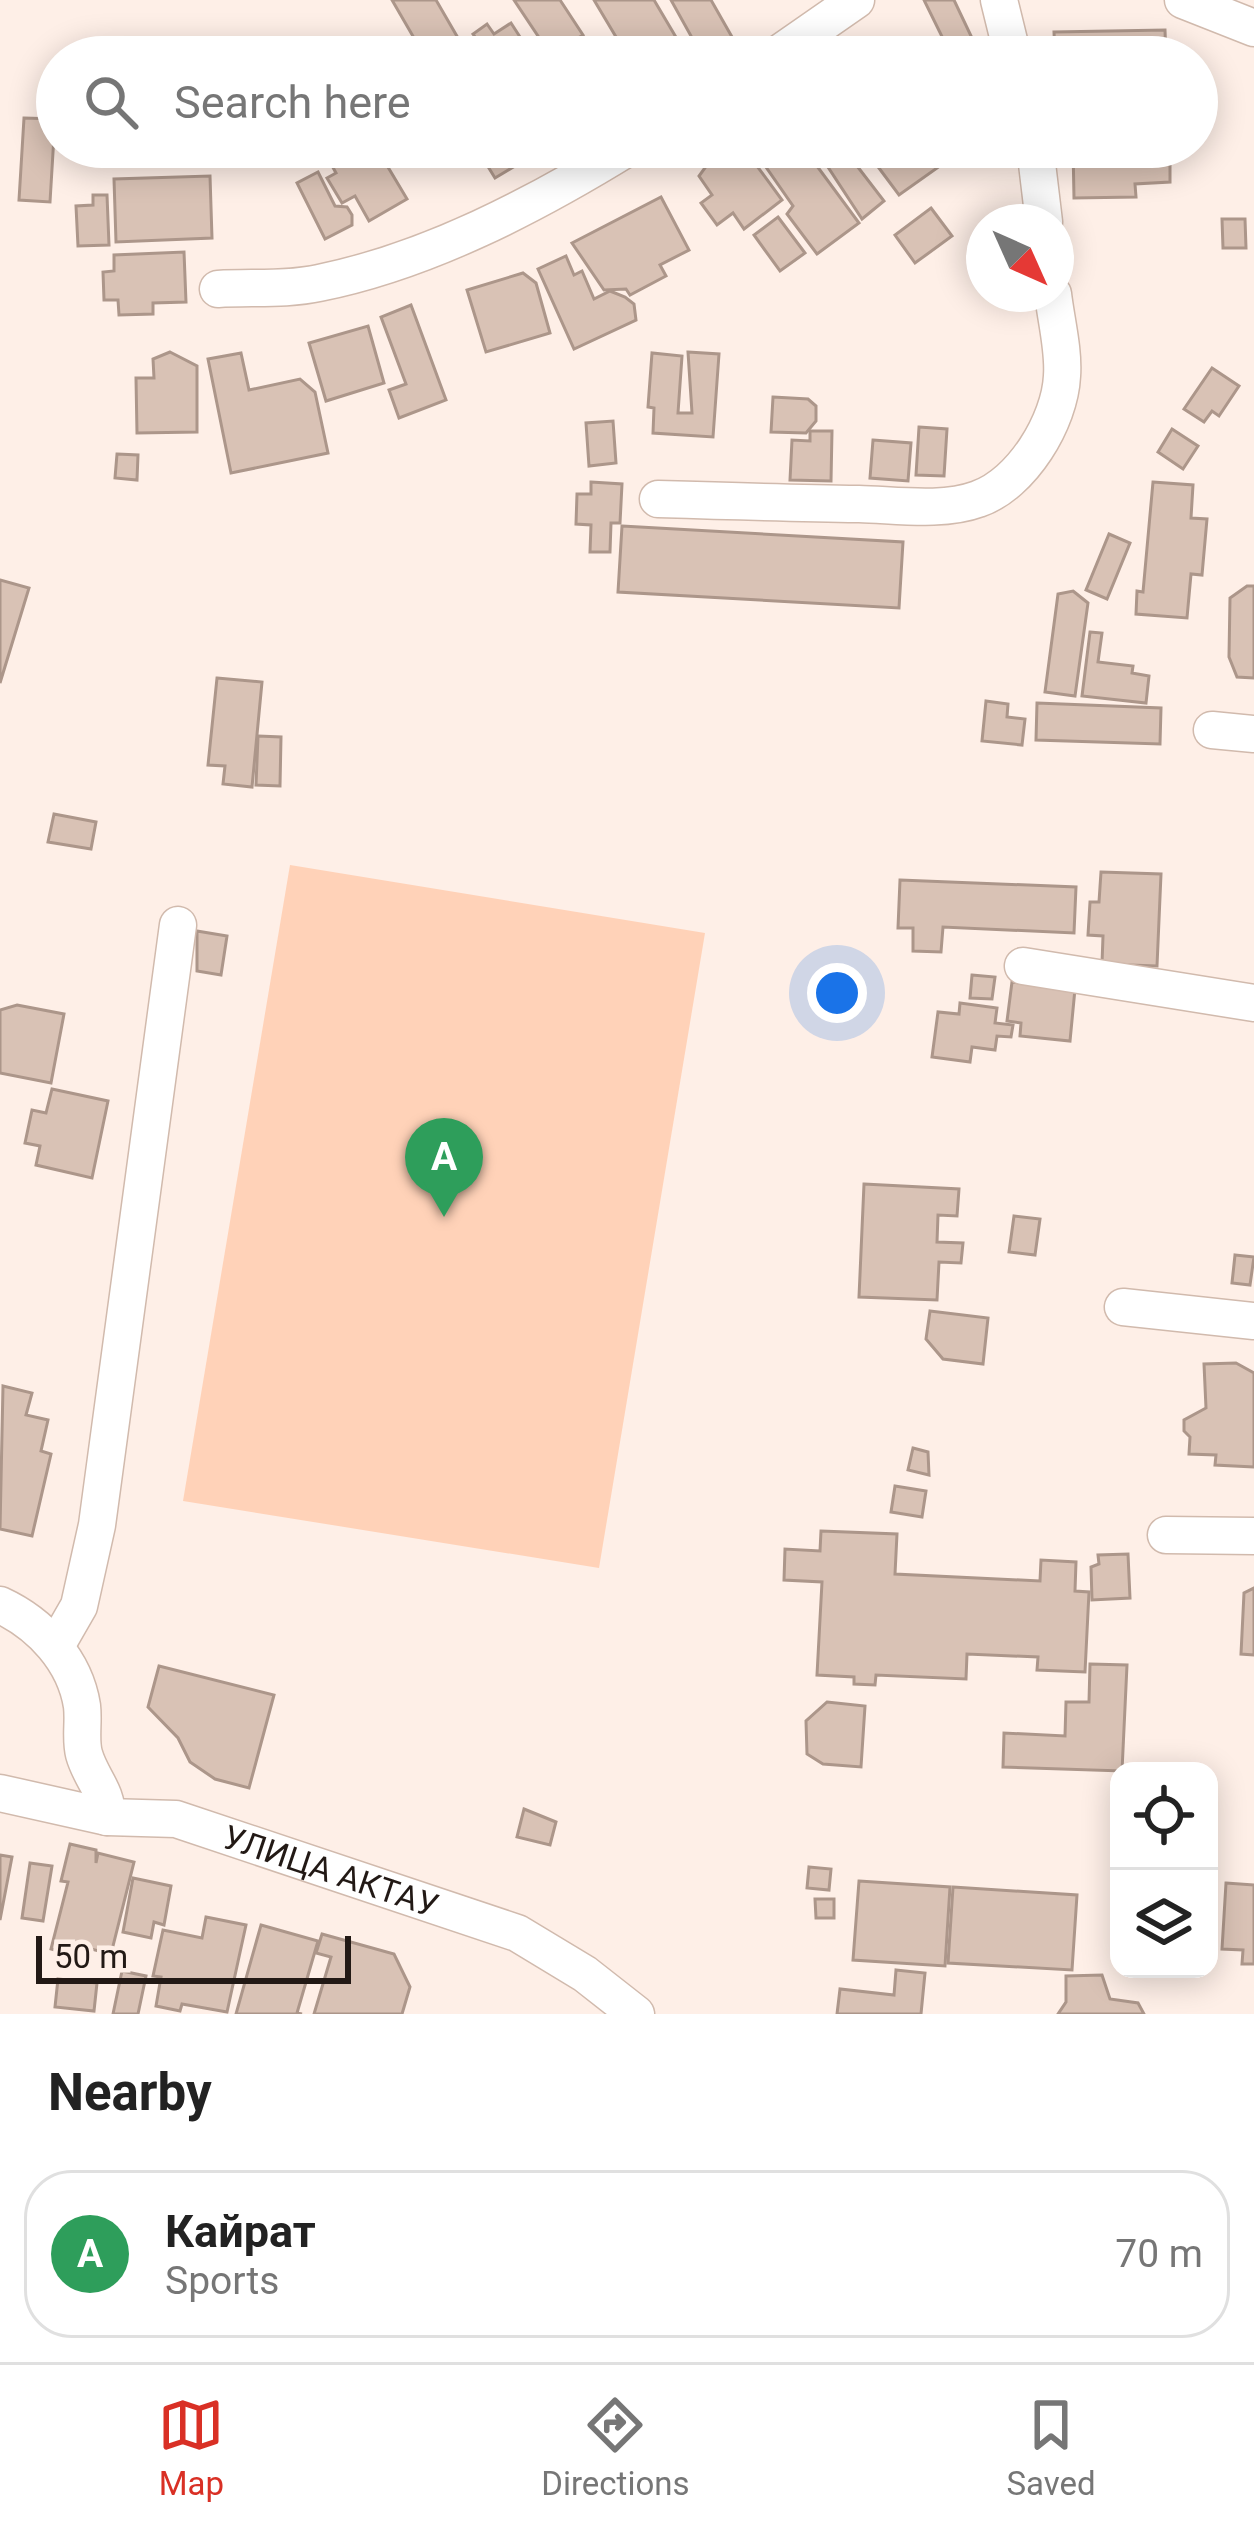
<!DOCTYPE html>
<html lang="en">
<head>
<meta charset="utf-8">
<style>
	:root { --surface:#fff; --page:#f2f2f2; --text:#222; --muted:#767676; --line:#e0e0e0; --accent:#d93025 }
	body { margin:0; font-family:Roboto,sans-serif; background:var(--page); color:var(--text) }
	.controls { position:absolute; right:36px; bottom:36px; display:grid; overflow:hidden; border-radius:24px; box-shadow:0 6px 30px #0003 }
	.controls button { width:108px; height:108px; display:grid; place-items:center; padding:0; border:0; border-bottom:3px solid var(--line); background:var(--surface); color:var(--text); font:60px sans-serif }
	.compass { position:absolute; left:966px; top:204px; width:108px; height:108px; border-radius:50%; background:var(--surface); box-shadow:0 6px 30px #0003; rotate:135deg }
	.scale { position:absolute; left:36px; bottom:30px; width:315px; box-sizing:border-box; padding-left:12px; border:6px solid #221915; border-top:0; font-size:33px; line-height:42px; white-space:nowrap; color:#221915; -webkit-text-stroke:9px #feefe7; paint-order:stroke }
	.you { position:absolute; left:837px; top:993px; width:42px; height:42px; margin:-30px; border:9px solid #fff; border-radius:50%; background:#1a73e8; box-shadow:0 0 0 18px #1a73e833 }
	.badge { display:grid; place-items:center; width:78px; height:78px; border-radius:50%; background:var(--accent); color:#fff; font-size:39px; font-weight:700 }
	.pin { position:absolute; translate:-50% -99px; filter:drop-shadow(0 3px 6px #0008) }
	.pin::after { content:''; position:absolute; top:63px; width:42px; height:36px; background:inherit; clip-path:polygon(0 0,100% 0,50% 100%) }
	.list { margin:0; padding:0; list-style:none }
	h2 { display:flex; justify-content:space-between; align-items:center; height:156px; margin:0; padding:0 48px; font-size:51px }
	h2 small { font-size:39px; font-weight:400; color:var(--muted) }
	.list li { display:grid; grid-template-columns:78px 1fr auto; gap:36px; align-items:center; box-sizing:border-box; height:168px; margin:0 24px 24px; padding:0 24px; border:3px solid var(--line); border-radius:48px }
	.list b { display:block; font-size:45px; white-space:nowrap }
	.list p { margin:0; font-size:39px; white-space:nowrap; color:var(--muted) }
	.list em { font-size:39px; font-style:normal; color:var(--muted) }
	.icon { flex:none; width:66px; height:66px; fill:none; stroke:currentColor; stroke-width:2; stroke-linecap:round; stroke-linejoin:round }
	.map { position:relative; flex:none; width:1254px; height:2014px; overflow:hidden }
	.search { position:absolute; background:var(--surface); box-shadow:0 6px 30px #0003; left:36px; right:36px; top:36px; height:132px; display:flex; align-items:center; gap:30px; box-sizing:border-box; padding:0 42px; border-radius:66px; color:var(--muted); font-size:45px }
	.sheet { height:348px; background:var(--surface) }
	nav { display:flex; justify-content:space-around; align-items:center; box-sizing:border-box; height:168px; border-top:3px solid var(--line); background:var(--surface); font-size:33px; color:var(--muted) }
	nav a { display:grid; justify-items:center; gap:6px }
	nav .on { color:var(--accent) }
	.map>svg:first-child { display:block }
</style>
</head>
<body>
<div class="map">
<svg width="1254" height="2014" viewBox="0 0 1254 2014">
	<rect width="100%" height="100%" fill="#feefe7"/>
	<!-- park -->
	<polygon fill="#ffd2b8" points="290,865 705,933 599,1568 183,1501"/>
	<!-- building -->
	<g fill="#d9c2b5" stroke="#ac968a" stroke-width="3">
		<polygon points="392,0 436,0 458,38 425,57"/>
		<polygon points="514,0 560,0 583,35 573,41 583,57 552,57"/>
		<polygon points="594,0 654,0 680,44 658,57 628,57"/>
		<polygon points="671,0 711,0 732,37 701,54"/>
		<polygon points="924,0 954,0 981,57 952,57"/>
		<polygon points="511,23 533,57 460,53 478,41 473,34 487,24 494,34"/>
		<polygon points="1165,30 1166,57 1055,57 1054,32"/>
		<polygon points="247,41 256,57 222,57 221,56"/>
		<polygon points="24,118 55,119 50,202 19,200"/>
		<polygon points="332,147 376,147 407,199 369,221 355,196 342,203 327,178 336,173 330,162 338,157"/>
		<polygon points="401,147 435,147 439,154 426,162 418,151 408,157"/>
		<polygon points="476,147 503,147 515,166 495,178"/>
		<polygon points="720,147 743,147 782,200 744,229 733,213 717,225 701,203 712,195 699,176"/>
		<polygon points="752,147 803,147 859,223 817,254 787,214 793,206"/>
		<polygon points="872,147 947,147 954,156 899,195 873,160 879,156"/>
		<polygon points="1073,147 1170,147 1170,182 1135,184 1136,197 1074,198"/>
		<polygon points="844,149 884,201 862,219 826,164"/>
		<polygon points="318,172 335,206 347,207 352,215 352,225 325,239 297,183"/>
		<polygon points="210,176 212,238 116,242 114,179"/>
		<polygon points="93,195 107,195 109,245 78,246 76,206 93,205"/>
		<polygon points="661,197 689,250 660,265 666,276 630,295 626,289 604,290 572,243"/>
		<polygon points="931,208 952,236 915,263 895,235"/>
		<polygon points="778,217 805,253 780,271 754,235"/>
		<polygon points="1222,219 1245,219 1246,248 1223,248"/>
		<polygon points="184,252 186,302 153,303 153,314 119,315 118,300 104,300 103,272 114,271 114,255"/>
		<polygon points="566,256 574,275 582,271 594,299 610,291 625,297 634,304 636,320 574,349 538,269"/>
		<polygon points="523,273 536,283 550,333 486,352 467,290"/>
		<polygon points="411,305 446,400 399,418 389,390 406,384 381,317"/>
		<polygon points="368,326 384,383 326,401 309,343"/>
		<polygon points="170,352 197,366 197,432 137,433 136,378 154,378 153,359"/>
		<polygon points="688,352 719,354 713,437 653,433 654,408 648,407 652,353 682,356 678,413 692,413"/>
		<polygon points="241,353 249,390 300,379 315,392 328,453 231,473 208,359"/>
		<polygon points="1212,368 1239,386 1219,416 1212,411 1204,422 1184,409"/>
		<polygon points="773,397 808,399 816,406 816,421 806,433 771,432"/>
		<polygon points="613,421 616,463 589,466 586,423"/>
		<polygon points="919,427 947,429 944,476 916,475"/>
		<polygon points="1172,429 1198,446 1183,469 1158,452"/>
		<polygon points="810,431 832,431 831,481 790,480 792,440 810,441"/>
		<polygon points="873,440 911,443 908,481 870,478"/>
		<polygon points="117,454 138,455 137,480 115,478"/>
		<polygon points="591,482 622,484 620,523 611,523 610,552 590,552 591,525 576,524 577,494 591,494"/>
		<polygon points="1153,482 1193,485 1191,518 1207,519 1202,575 1191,574 1187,618 1136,614 1137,591 1143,592"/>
		<polygon points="622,526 903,542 899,608 618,592"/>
		<polygon points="1109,534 1130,543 1107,599 1086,590"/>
		<polygon points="0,580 29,588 0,683"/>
		<polygon points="1247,586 1254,586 1254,678 1237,677 1229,657 1230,598"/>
		<polygon points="1073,591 1088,603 1075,696 1045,692 1058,594"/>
		<polygon points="1090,632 1102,633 1098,662 1133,666 1132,673 1149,676 1146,703 1082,696"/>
		<polygon points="217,678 262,682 252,787 223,784 225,766 208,765"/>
		<polygon points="986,701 1008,704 1007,717 1025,719 1022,745 982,741"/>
		<polygon points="1037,703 1161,708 1160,744 1036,740"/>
		<polygon points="258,736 281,737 280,786 256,785"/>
		<polygon points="54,814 96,822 91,849 48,842"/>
		<polygon points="1101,872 1161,874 1157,966 1102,964 1103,936 1088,935 1090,902 1099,902"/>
		<polygon points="900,880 1076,887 1074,933 943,927 941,952 913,951 913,928 898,928"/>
		<polygon points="197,931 227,936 221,975 197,971"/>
		<polygon points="972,975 995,977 992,999 970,998"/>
		<polygon points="1012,982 1075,989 1070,1041 1020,1036 1021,1023 1007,1021"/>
		<polygon points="960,1003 997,1008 995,1023 1013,1025 1011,1037 997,1036 995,1050 972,1047 970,1062 932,1057 938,1012 959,1014"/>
		<polygon points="17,1005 64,1014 51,1083 0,1073 0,1010"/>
		<polygon points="52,1089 108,1101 92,1178 36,1165 40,1146 25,1143 32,1110 46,1113"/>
		<polygon points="864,1184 959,1189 957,1216 938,1215 937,1242 963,1243 961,1263 939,1262 937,1300 859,1297"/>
		<polygon points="1014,1216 1040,1219 1035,1255 1009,1252"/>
		<polygon points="1235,1255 1254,1257 1250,1285 1232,1283"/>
		<polygon points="930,1311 988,1318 983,1364 943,1359 926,1339"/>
		<polygon points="1236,1363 1254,1373 1254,1467 1215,1465 1216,1455 1189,1454 1190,1437 1184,1431 1184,1420 1206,1408 1204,1364"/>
		<polygon points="3,1386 32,1393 26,1415 48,1420 41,1451 51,1454 32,1536 0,1529"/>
		<polygon points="913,1448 928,1452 929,1475 908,1470"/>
		<polygon points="895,1486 926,1491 922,1517 891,1512"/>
		<polygon points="821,1531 897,1534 895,1574 1040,1581 1041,1560 1076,1562 1075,1591 1089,1592 1085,1672 1037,1670 1038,1657 967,1654 966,1679 876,1675 875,1685 854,1684 854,1677 817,1675 822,1582 784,1580 785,1549 820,1551"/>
		<polygon points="1128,1554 1130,1598 1092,1600 1091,1567 1099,1564 1098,1555"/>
		<polygon points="1254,1588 1254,1655 1241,1654 1244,1593"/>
		<polygon points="1090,1664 1127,1665 1122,1771 1003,1767 1004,1733 1065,1736 1066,1702 1089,1702"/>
		<polygon points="159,1666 274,1695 249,1788 215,1779 190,1762 178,1738 148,1707"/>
		<polygon points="827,1702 865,1706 861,1767 823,1764 807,1754 806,1721"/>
		<polygon points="524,1809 556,1822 550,1845 517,1837"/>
		<polygon points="70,1844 96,1850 96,1863 98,1853 134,1862 111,1954 79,1946 75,1964 57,1960 58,1951 51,1949 68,1882 61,1881"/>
		<polygon points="0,1855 12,1857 0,1920"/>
		<polygon points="30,1863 52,1866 43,1921 22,1918"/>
		<polygon points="809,1867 831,1869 829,1890 807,1888"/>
		<polygon points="133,1878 171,1886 164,1925 154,1922 151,1938 123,1932"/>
		<polygon points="859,1881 950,1887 945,1966 853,1960"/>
		<polygon points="1226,1883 1254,1885 1254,1964 1242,1964 1243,1950 1222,1949"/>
		<polygon points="953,1887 1077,1895 1072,1970 948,1963"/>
		<polygon points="815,1899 834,1899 834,1918 816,1918"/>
		<polygon points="206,1917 246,1925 227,2012 182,2004 180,2011 156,2006 161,1977 153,1976 163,1930 202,1938"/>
		<polygon points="261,1925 318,1941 297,2013 302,2014 236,2014"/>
		<polygon points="322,1934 394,1954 410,1987 402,2014 314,2014 331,1957 316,1953"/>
		<polygon points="896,1970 925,1973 921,2014 837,2014 840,1989 894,1995"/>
		<polygon points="122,1971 146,1976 138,2014 113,2014"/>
		<polygon points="1102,1975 1110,1999 1138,2003 1144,2014 1058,2014 1066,2002 1066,1976"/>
		<polygon points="58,1979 97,1983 94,2011 55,2007"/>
	</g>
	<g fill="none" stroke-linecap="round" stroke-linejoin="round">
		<defs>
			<g id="street">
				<polyline points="999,0 1013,57"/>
				<polyline points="1183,0 1254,28"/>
				<polyline points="774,57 856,0"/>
				<polyline points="1035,147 1044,222"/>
				<path d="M218 289C251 287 287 290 319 283 428 261 535 205 629 147"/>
				<path d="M658 499C725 501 792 503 859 504 897 505 943 512 978 499 1022 484 1060 421 1062 376 1064 350 1056 320 1053 294"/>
				<polyline points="1212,730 1254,734"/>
				<polyline points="1023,966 1254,1003"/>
				<polyline points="1123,1307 1254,1321"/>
				<polyline points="1166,1535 1254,1536"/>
				<path d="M0 1605C41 1624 75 1661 82 1706 84 1722 80 1739 84 1754 91 1779 107 1790 107 1817"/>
				<polyline points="56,1646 79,1606 97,1525 178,925"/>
				<path id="s1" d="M0 1793 107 1817 176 1819 517 1933 585 1974 636 2014"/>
			</g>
		</defs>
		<!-- street casing -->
		<use href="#street" stroke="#d1baad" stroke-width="39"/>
		<!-- street -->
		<use href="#street" stroke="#fff" stroke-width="36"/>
	</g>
	<g text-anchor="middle" stroke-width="10" stroke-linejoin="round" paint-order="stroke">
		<!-- street labels -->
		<g font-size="33" fill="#221915" stroke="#feefe7">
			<text dy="12" stroke="none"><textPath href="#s1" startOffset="342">УЛИЦА АКТАУ</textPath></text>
		</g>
	</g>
</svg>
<div class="controls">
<button><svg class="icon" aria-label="locate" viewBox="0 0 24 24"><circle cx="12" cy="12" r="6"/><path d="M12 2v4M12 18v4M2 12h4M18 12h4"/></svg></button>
<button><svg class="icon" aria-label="layers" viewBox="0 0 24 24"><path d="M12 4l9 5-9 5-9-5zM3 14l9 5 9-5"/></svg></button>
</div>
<svg class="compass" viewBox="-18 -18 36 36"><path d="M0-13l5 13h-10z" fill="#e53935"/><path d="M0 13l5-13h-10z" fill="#767676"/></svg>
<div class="scale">50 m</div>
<div class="you"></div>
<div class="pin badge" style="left:444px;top:1217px;background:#2e9e5b">A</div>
<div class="search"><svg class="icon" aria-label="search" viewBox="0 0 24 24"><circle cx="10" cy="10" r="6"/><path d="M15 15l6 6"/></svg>Search here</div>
</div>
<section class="sheet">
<h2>Nearby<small></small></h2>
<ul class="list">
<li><span class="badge" style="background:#2e9e5b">A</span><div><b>Кайрат</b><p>Sports</p></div><em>70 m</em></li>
</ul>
</section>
<nav>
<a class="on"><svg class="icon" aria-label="map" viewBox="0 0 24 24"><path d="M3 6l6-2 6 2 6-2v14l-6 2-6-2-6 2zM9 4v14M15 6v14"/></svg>Map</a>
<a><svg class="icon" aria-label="directions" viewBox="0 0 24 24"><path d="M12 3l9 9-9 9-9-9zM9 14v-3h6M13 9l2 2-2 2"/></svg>Directions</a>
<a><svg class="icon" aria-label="saved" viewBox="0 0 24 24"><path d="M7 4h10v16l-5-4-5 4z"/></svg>Saved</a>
</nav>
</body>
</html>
